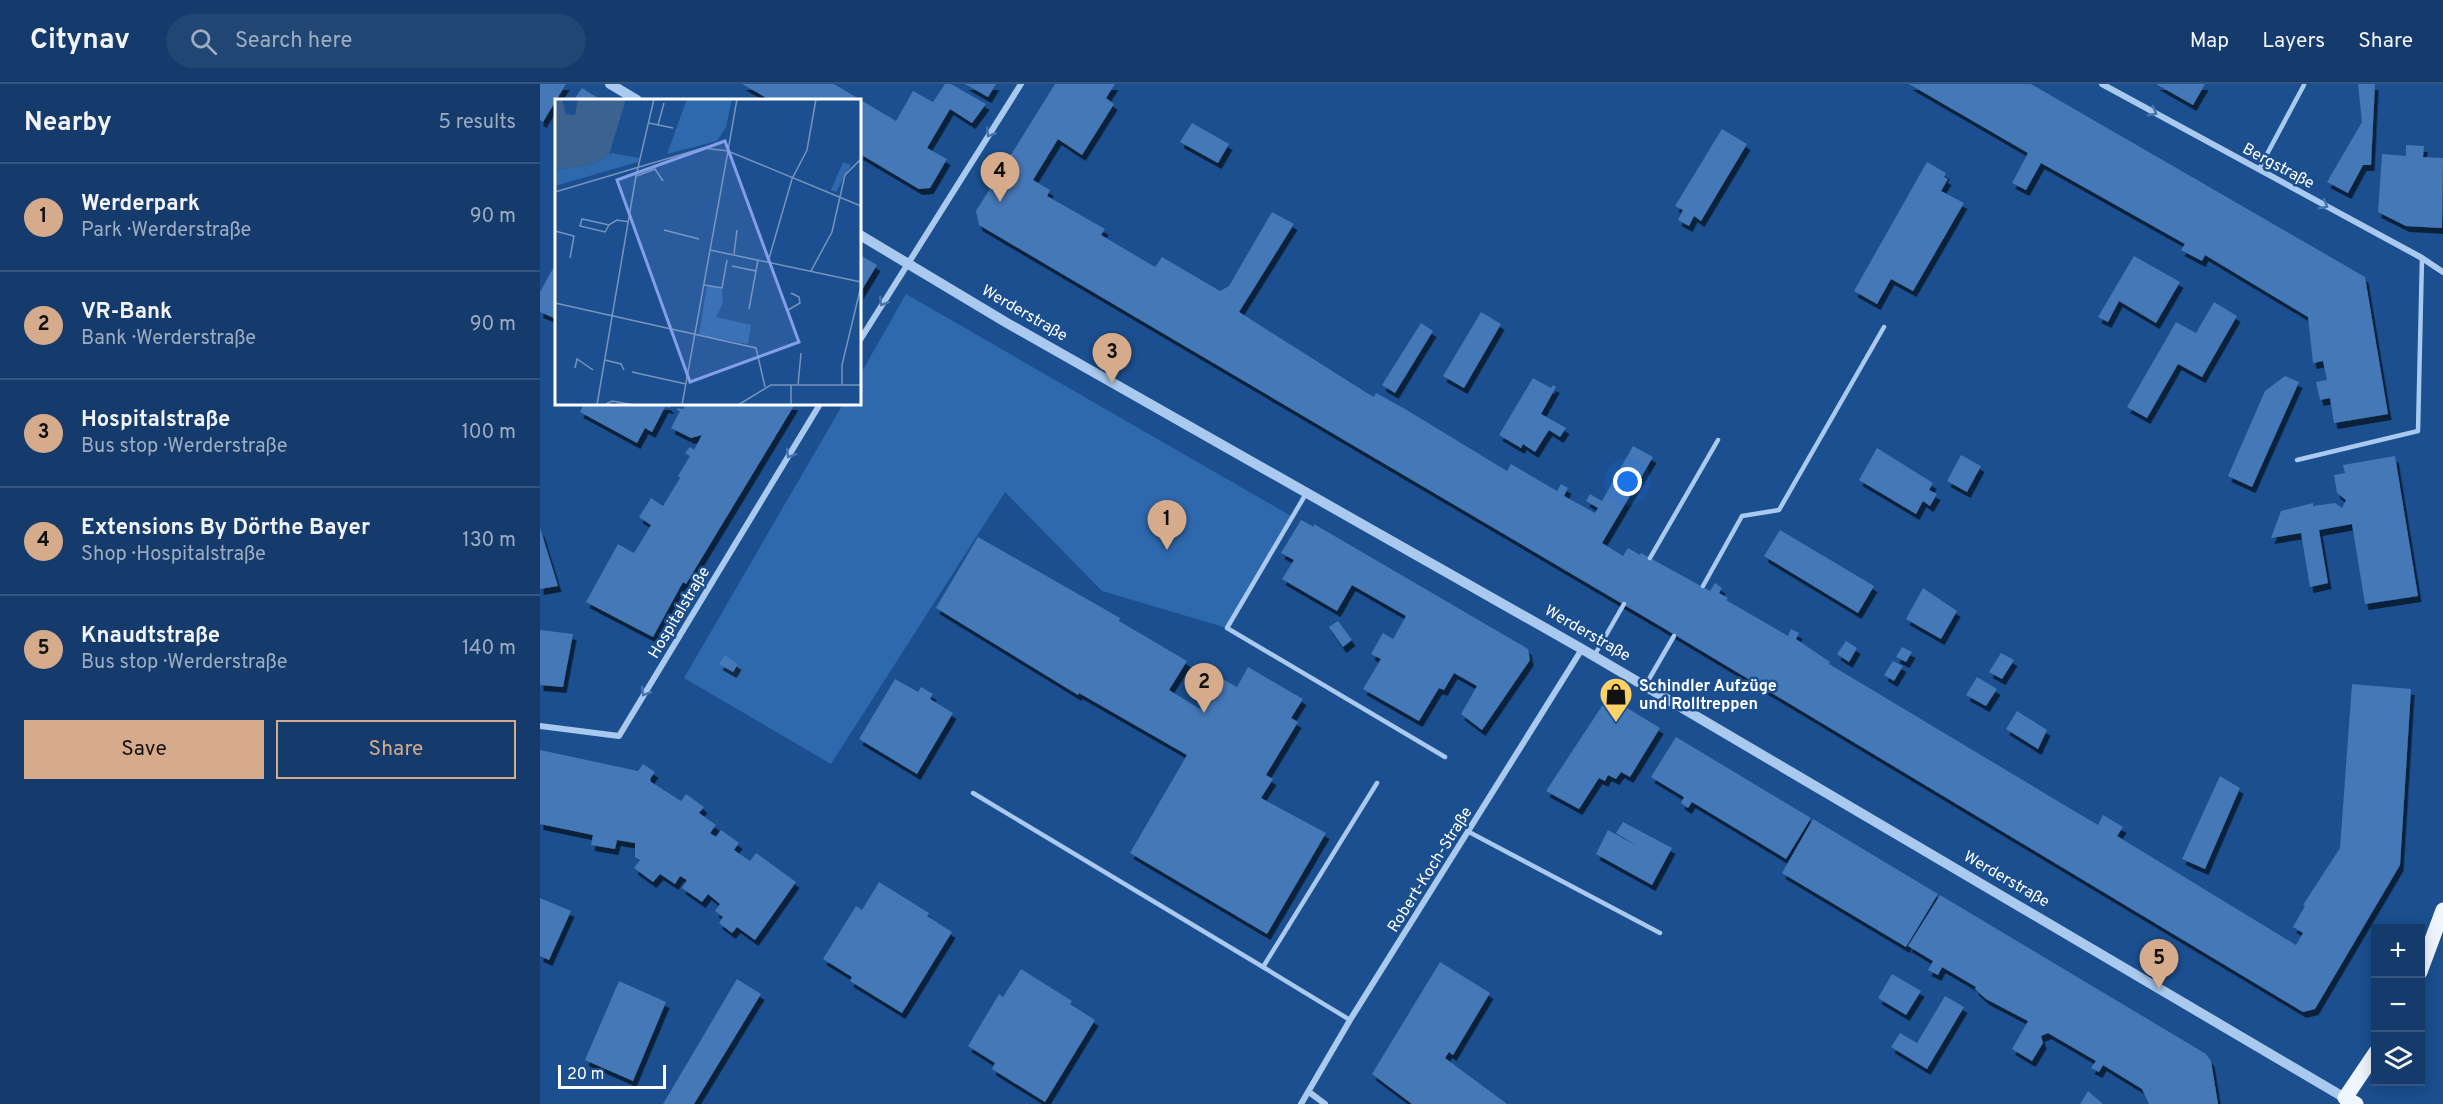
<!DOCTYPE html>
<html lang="en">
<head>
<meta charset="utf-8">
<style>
	:root { --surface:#143b6b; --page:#214673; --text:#f1f3f6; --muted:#9dadc1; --line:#33557e; --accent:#d6ab8b }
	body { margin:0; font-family:Overpass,sans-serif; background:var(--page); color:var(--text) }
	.controls { position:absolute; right:18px; bottom:18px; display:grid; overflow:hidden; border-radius:0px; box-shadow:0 3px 15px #0003 }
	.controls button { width:54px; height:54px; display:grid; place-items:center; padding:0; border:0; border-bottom:2px solid var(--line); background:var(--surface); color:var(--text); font:30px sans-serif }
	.scale { position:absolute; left:18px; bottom:15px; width:108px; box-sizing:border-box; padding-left:6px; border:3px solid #fff; border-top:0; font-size:16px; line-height:21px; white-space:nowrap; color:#fff; -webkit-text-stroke:4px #1b4f8f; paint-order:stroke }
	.you { position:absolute; left:1088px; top:398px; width:21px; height:21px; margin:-15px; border:4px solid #fff; border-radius:50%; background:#1a73e8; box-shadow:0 0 0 9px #1a73e833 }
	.badge { display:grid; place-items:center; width:39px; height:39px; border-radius:50%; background:var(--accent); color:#111; font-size:20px; font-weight:700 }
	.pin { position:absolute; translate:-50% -50px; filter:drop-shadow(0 2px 3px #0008) }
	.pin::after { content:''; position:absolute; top:32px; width:21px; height:18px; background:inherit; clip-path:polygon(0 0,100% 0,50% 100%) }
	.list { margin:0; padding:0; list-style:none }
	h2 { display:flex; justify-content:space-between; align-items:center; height:78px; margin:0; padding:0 24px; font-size:26px }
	h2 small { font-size:20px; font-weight:400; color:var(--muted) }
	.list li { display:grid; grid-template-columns:39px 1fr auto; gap:18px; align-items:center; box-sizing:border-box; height:108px; padding:0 24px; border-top:2px solid var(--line) }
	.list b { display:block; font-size:22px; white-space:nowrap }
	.list p { margin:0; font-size:20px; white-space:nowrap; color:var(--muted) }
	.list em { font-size:20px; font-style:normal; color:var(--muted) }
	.actions { display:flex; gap:12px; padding:18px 24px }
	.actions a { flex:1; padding:14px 0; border:2px solid var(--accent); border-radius:0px; text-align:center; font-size:21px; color:var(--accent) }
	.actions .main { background:var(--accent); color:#111 }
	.icon { flex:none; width:33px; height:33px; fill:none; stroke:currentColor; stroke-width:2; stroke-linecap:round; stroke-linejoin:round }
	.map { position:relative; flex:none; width:1903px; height:1020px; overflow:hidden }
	header { display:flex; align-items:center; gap:36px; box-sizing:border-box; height:84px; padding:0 30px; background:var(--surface); border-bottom:2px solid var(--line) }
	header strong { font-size:28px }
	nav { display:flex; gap:33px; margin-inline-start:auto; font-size:21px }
	.search { width:420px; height:54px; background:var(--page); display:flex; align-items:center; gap:15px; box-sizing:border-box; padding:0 21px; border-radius:33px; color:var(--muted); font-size:22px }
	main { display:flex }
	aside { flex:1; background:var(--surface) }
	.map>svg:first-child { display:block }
</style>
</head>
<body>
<header>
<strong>Citynav</strong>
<div class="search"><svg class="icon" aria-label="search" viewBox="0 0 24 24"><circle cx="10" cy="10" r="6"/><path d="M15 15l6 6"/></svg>Search here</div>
<nav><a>Map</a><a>Layers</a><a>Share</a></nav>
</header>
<main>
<aside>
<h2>Nearby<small>5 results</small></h2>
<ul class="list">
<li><span class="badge">1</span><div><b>Werderpark</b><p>Park · Werderstraße</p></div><em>90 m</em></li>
<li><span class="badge">2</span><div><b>VR-Bank</b><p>Bank · Werderstraße</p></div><em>90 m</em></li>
<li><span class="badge">3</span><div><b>Hospitalstraße</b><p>Bus stop · Werderstraße</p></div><em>100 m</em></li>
<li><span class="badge">4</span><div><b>Extensions By Dörthe Bayer</b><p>Shop · Hospitalstraße</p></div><em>130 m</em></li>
<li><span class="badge">5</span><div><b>Knaudtstraße</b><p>Bus stop · Werderstraße</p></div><em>140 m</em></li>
</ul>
<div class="actions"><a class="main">Save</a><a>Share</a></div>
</aside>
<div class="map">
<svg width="1903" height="1020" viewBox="0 0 1903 1020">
	<defs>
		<filter id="shadow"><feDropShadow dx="3.5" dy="6" stdDeviation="0" flood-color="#0009"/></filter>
	</defs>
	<rect width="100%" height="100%" fill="#1b4f8f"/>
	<!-- green -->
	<polygon fill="#2e69ad" points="366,210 753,433 687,544 562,507 465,408 291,680 144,594 303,320 320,320 320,291"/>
	<!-- building -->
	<g fill="#4478b7" filter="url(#shadow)">
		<polygon points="0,0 26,0 3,38 0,36"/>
		<polygon points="202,0 294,0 356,37 373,7 393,18 405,0 411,0 446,20 432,39 410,25 387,64 407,75 390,104 379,105 320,70 320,16 230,16"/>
		<polygon points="425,0 456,0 448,13"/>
		<polygon points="515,0 575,0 566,14 574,20 542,71 518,55 493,96 510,106 507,112 565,145 561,151 615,183 622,173 680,207 689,202 732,128 754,140 699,228 827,309 834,313 836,309 865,325 967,387 971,380 1017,407 1021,400 1028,404 1024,412 1055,429 1058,424 1046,417 1050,410 1062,417 1093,362 1113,373 1062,459 1083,472 1088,464 1100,471 1101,469 1170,507 1175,499 1182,504 1179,509 1188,514 1186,516 1248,552 1251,545 1259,549 1256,555 1290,578 1289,580 1541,731 1558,741 1563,731 1583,743 1577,752 1756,861 1763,849 1753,843 1765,822 1763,821 1800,764 1812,600 1871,605 1860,781 1775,925 1763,928 1120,542 439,141 436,127"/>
		<polygon points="1369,0 1491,0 1825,193 1848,330 1794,339 1790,314 1780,316 1776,298 1787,296 1783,277 1773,279 1768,233 1665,171 1662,177 1641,166 1645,160 1501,79 1486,106 1472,99 1488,69"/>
		<polygon points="1616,0 1665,0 1653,21"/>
		<polygon points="1818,0 1835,0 1831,81 1823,81 1808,109 1787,98 1822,38"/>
		<polygon points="42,4 61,16 34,16"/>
		<polygon points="652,39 689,60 678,79 640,58"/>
		<polygon points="1182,45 1207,60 1161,137 1154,132 1149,142 1138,136 1143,126 1135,122"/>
		<polygon points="1866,61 1884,62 1883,73 1903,74 1902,144 1866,142 1838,128 1842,70 1866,72"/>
		<polygon points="1387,78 1406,89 1404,93 1408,95 1401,107 1424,119 1373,207 1351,195 1337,220 1314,207"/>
		<polygon points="320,171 337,181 320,209"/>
		<polygon points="1594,172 1640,198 1616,239 1579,217 1568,238 1558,233"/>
		<polygon points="16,179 16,230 14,234 0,228 0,208"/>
		<polygon points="1674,218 1697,232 1662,293 1638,280 1607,334 1587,323 1636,238 1656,249"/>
		<polygon points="941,228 961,240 924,304 903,292"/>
		<polygon points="881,239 893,247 855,309 842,301"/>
		<polygon points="1745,292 1759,298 1712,403 1688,392 1725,307"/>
		<polygon points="993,294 1011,304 1013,301 1016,303 1001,330 1026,344 1020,353 1009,346 995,368 983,360 981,364 959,351"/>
		<polygon points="44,320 127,320 131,324 125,323 112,348 105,344 97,359 40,328"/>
		<polygon points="146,320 255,320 146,500 143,498 113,553 46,518 78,460 94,469 111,441 99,433 111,414 123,422 140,394 138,392 150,372 145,369 150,363 154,366 162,351 151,354 131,344 140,327 137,326 138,324 143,325"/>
		<polygon points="1337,364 1393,399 1389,406 1397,410 1390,422 1383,417 1376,430 1319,396"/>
		<polygon points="1421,371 1441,382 1427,408 1407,397"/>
		<polygon points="1855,372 1878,512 1825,520 1812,440 1779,446 1788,499 1770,503 1761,449 1731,454 1741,427 1773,419 1773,422 1795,419 1802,424 1806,416 1797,409 1794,391 1805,389 1803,381"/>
		<polygon points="761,436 774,443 774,440 988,565 990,576 942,646 921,630 937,602 914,589 904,606 899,604 879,637 823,605 841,575 831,570 843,549 853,555 866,532 812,501 797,527 742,495 754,476 741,469"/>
		<polygon points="0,444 18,502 0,505"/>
		<polygon points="1240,446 1334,502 1318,529 1224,472"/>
		<polygon points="438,453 580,534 579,537 647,577 629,606 660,625 679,593 697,603 708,583 763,615 751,634 758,638 726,691 733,695 721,714 786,749 727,850 590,769 647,671 539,609 538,611 396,524"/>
		<polygon points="1383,504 1417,527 1401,555 1366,535"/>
		<polygon points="798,537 812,556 803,563 789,543"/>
		<polygon points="0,546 33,550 23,603 0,601"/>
		<polygon points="1306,557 1317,564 1309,578 1297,570"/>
		<polygon points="1362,563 1372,568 1366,578 1356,573"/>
		<polygon points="1461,569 1474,576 1462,595 1449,588"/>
		<polygon points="185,571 198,580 193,588 179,580"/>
		<polygon points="1353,577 1363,582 1354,597 1344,591"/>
		<polygon points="1437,593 1457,605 1446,622 1426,611"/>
		<polygon points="355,595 378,608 381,603 393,610 390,615 413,629 377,690 319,655"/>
		<polygon points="1074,616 1120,644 1090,693 1081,688 1076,695 1068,691 1065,697 1059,694 1039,725 1006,707 1064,619"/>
		<polygon points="1477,627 1507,646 1498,665 1466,645"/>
		<polygon points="1136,653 1271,734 1246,775 1152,718 1148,724 1141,719 1144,713 1111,693"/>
		<polygon points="0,666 98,687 103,680 115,688 110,695 111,698 141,717 146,710 164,723 159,729 176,741 170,749 176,753 181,746 199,759 194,766 210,777 216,769 256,798 215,856 197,843 192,849 179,839 183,833 175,827 180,820 168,810 162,818 142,804 147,796 140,792 135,800 120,790 113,798 94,784 100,776 95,773 95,759 77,756 75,765 51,761 53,751 0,740"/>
		<polygon points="1680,692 1700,704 1665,785 1642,775"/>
		<polygon points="1273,735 1398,810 1366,863 1242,789"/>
		<polygon points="1083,738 1132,764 1112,801 1056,770 1068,746 1097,762 1076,749"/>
		<polygon points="339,798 389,829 387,832 412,848 362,929 310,897 312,893 283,875 316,822 322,826"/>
		<polygon points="1400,811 1666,970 1671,977 1678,1020 1609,1020 1602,1005 1563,981 1559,988 1551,984 1556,977 1508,949 1501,952 1503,959 1492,977 1472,965 1488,937 1446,915 1435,905 1436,903 1402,883 1398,891 1388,886 1393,877 1368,862"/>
		<polygon points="0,814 31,827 9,876 0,872"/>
		<polygon points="900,878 950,909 913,971 909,968 905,974 967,1020 872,1020 832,990"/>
		<polygon points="481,885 532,917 530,920 555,936 505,1018 452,985 455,979 428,962 459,910 463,913"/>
		<polygon points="1352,890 1381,907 1366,931 1338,914"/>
		<polygon points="197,895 221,910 154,1020 123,1020"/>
		<polygon points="79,897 126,918 93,997 45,976"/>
		<polygon points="1405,912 1424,923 1387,985 1351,963 1360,949 1377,959"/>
		<polygon points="1548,1007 1563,1020 1540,1020"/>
	</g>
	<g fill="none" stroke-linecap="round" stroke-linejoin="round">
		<!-- service -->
		<g stroke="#a9c9ee" stroke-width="4.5">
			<polyline points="1719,85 1764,1"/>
			<polyline points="1757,376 1878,347 1882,174"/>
			<polyline points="767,408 687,544 905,673"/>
			<polyline points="1110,474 1178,356"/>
			<polyline points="1163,502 1202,432 1239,426 1344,243"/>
			<polyline points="1054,572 1084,520"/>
			<polyline points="1105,602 1134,552"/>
			<polyline points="433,709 723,883"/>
			<polyline points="929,748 1120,849"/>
			<polyline points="810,936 723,883 837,699"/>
		</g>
		<!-- minor -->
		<g stroke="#a9c9ee" stroke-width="6">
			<polyline points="1562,0 1882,174 1903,188"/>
			<polyline points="320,256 481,0"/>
			<polyline points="0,642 79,652 280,320"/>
			<polyline points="769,1008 785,1020"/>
			<polyline points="761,1020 810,936 1042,565"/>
		</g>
		<!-- tertiary -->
		<g stroke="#a9c9ee" stroke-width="10">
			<polyline points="70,0 97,16"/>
			<polyline points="320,151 467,239 1042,565 1805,1014"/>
		</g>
		<!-- primary -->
		<g stroke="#f0f6ff" stroke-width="15">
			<polyline points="1880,888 1903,826"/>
			<polyline points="1816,1020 1805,1014 1836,968"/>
		</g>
	</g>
	<!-- one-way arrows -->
	<defs><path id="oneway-chevron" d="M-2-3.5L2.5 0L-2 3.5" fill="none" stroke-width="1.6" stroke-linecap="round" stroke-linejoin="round" transform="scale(1.5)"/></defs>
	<g stroke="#4674ac">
		<use href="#oneway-chevron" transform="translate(1613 28) rotate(28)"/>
		<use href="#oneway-chevron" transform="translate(450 49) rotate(122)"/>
		<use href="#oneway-chevron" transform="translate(1784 121) rotate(28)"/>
		<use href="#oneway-chevron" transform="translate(343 218) rotate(122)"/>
		<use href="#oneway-chevron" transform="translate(250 370) rotate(121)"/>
		<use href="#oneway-chevron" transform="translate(105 608) rotate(121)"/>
	</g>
	<!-- icons -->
	<defs>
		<symbol id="shop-pin" viewBox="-11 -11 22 30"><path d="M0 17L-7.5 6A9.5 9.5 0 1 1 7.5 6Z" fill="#ffd166" stroke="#1b4f8f"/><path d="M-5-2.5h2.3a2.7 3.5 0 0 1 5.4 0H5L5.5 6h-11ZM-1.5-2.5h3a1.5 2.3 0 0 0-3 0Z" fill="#111"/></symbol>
	</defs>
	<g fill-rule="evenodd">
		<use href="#shop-pin" x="1057" y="591" width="38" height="52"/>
	</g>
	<g text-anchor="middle" stroke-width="5" stroke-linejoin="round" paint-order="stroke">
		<!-- street labels -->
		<g font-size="16" fill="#fff" stroke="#1b4f8f">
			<text transform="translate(1739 81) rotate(28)" y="6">Bergstraße</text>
			<text transform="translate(485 228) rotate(30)" y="6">Werderstraße</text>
			<text transform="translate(138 528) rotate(-59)" y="6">Hospitalstraße</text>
			<text transform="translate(1048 548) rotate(30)" y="6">Werderstraße</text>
			<text transform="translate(889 785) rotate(-58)" y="6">Robert-Koch-Straße</text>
			<text transform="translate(1467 794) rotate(30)" y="6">Werderstraße</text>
		</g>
		<!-- poi labels -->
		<g font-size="16" font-weight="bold" fill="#fff" stroke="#1b4f8f" text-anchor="start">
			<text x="1099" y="607">Schindler Aufzüge<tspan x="1099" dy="18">und Rolltreppen</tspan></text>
		</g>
	</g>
	<!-- overview -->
	<g transform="translate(15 15)">
		<rect width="306" height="306" fill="#1b4f8f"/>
		<path d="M132 0H177L171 28 162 42 112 55ZM57 54 84 59 83 63 0 87V71L38 65ZM288 63 296 66 281 93 276 91ZM152 186 167 189 168 204 161 218 196 226 193 245 144 236Z" fill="#2e69ad"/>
		<path d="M0 0H7L11 15 20 16 23 0H71L54 56 38 65 0 71Z" fill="#3c6290"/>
		<path fill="none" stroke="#7695bc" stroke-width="1.5" d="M94 24 118 29M103 26 109 4M82 77 100 70 108 82M0 93 148 49 173 52 182 0M54 126 50 133 25 127 27 120 54 126 62 121 74 123M109 131 144 140M0 132 19 137 15 159M155 151 306 183M179 155 182 131M213 163 237 80 252 51 261 0M177 167 201 172 203 161M256 172 277 133 290 76 306 60M149 186 167 189 172 161M0 204 201 249 210 288M194 210 201 172M233 211 245 204 244 198 236 194M50 261 66 265 69 271M20 269 22 260 38 271M77 273 131 285M243 286 246 254M287 286V266L306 187M51 305 57 302 80 306M42 306 81 77 99 0M127 306 173 52 306 107M183 306 216 286H306M236 306V286"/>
		<path fill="#839eea" fill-opacity="0.15" stroke="#839eea" stroke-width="3" d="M170 42 244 243 135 283 62 81Z"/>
		<rect width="306" height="306" fill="none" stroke="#fff" stroke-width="3"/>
	</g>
</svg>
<div class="controls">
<button>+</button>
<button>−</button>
<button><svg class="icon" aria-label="layers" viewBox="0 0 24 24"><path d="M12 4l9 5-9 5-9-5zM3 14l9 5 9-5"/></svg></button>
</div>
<div class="scale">20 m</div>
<div class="you"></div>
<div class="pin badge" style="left:627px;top:466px">1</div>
<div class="pin badge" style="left:664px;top:629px">2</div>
<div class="pin badge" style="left:572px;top:299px">3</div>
<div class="pin badge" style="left:460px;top:118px">4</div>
<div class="pin badge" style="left:1619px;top:905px">5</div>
</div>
</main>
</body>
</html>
